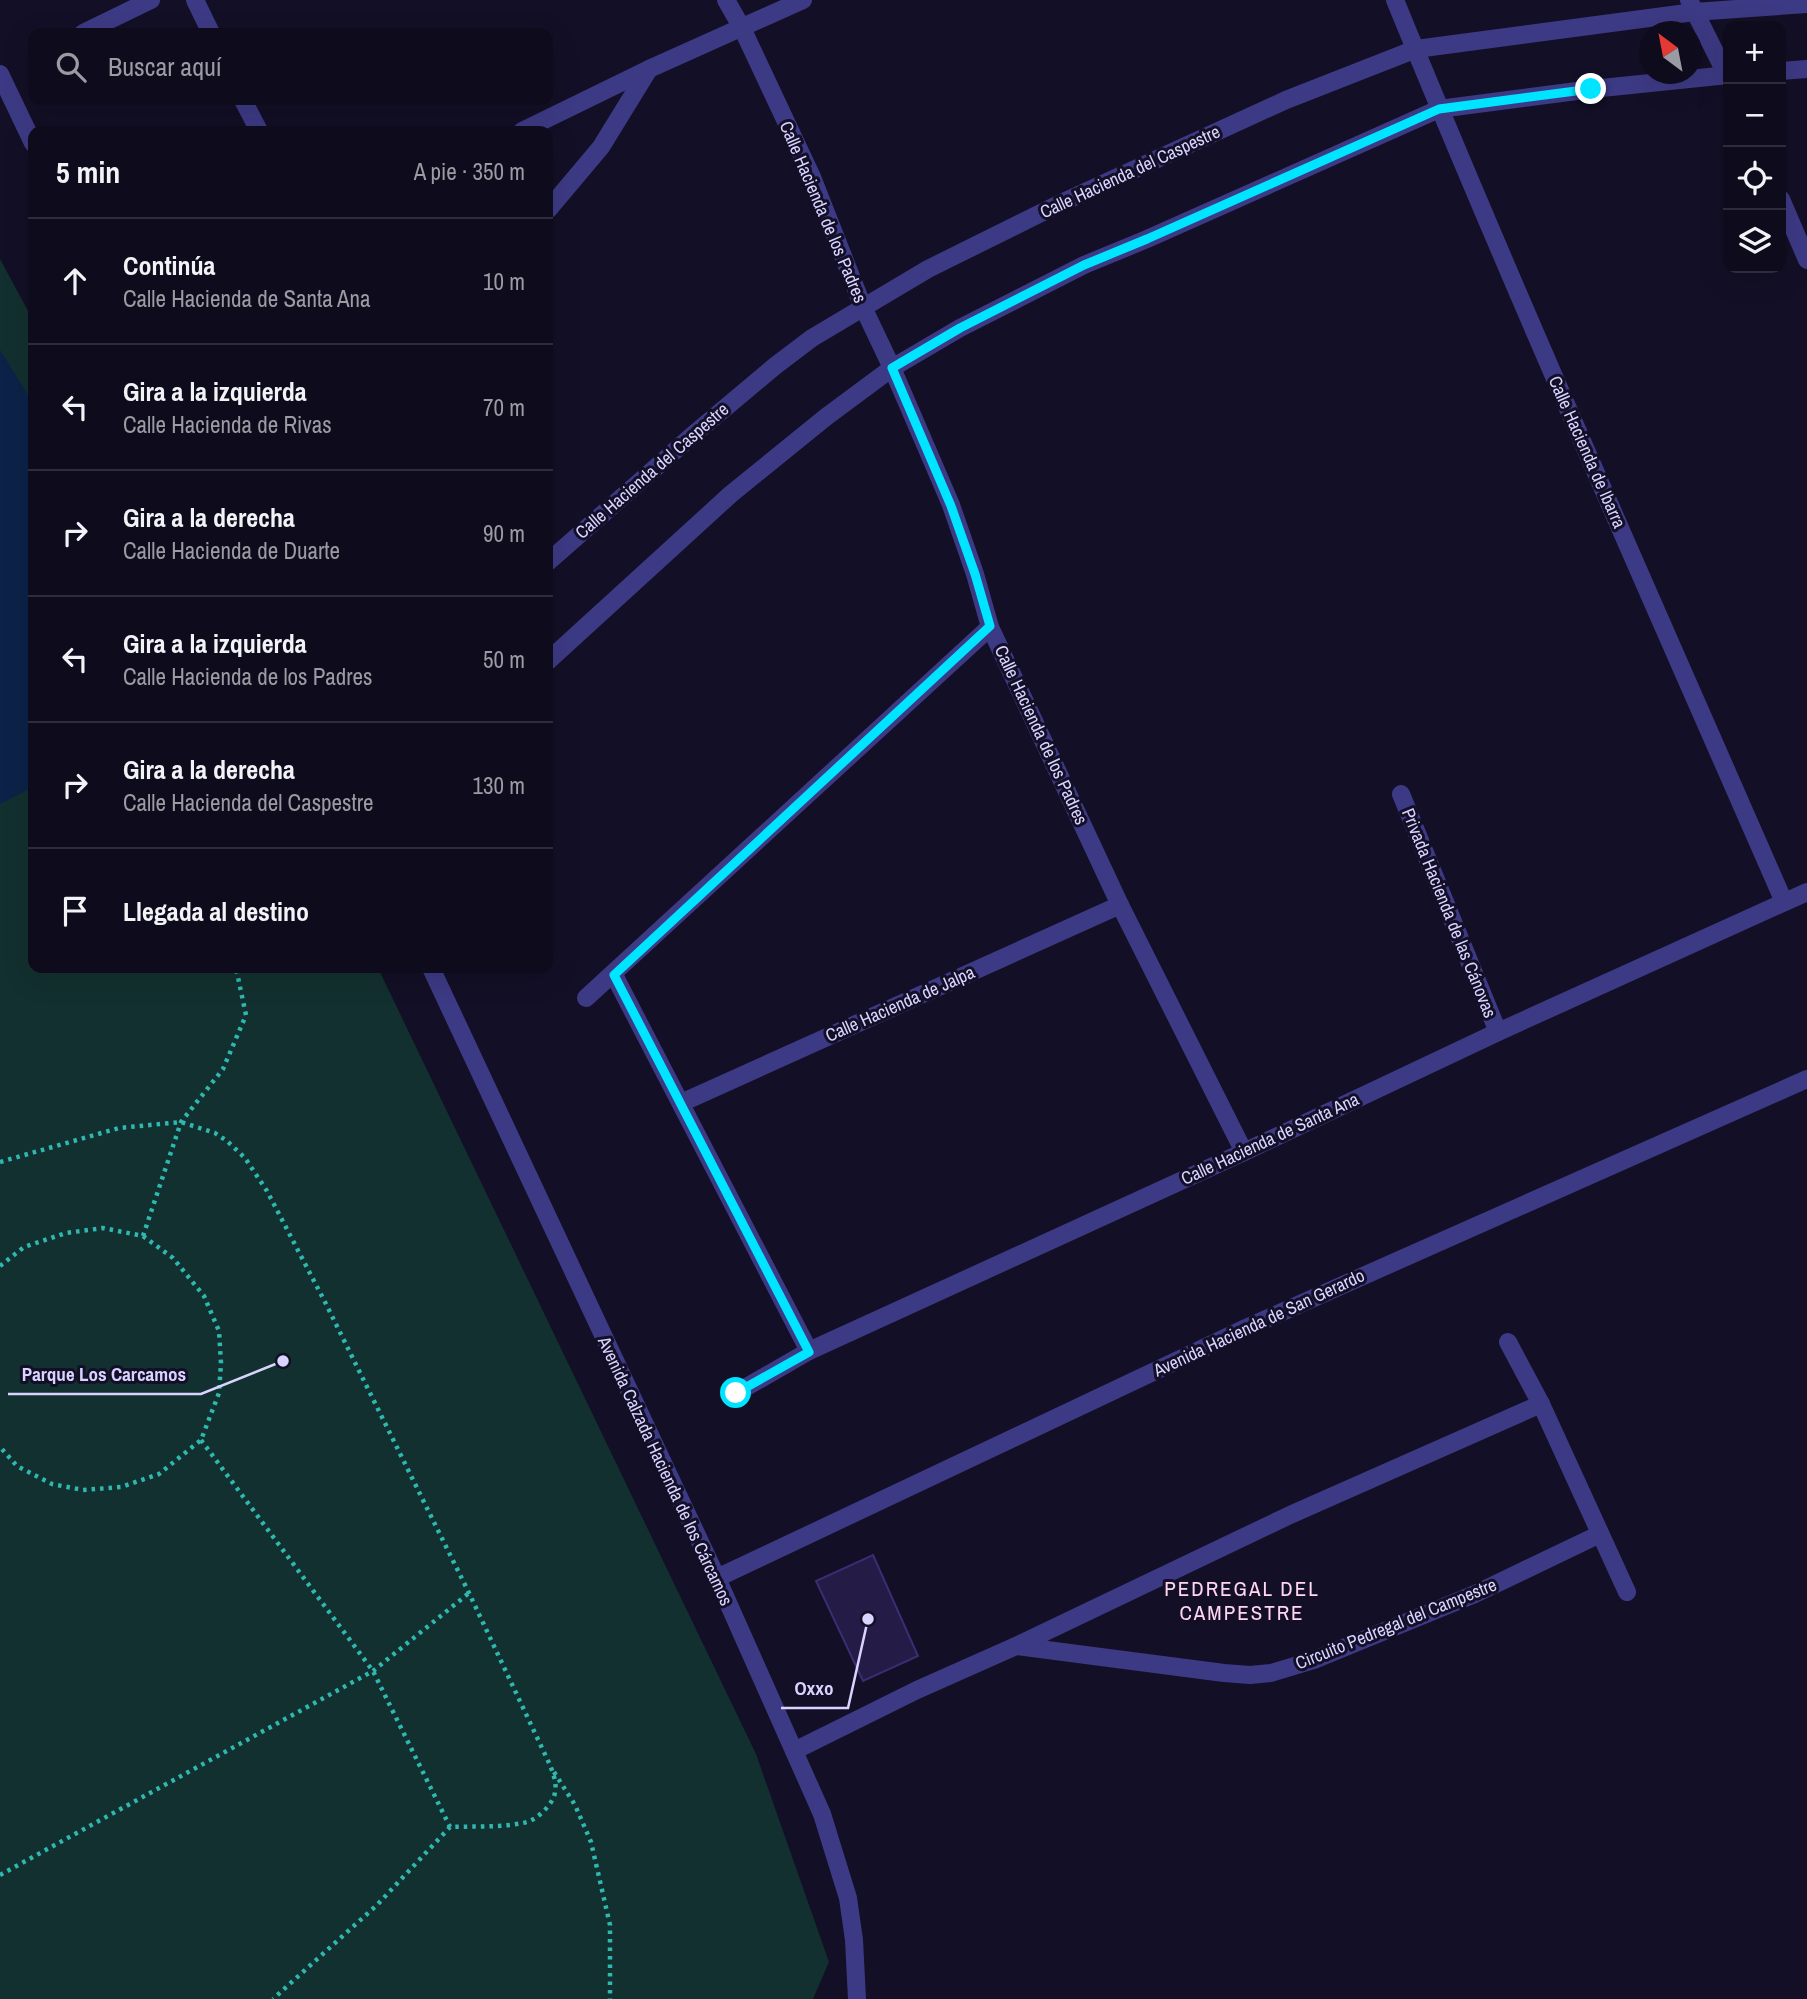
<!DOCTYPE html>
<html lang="es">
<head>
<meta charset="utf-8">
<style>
	:root { --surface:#0e0b1c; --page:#171425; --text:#f1f3f6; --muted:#9b9ba3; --line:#2e2b3b }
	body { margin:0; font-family:"Archivo Narrow",sans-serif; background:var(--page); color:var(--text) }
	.controls { position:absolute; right:21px; top:21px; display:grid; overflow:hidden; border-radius:14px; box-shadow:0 7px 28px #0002 }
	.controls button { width:63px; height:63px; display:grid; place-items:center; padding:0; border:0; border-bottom:2px solid var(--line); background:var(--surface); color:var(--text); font:35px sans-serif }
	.compass { position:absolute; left:1639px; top:21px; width:63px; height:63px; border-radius:50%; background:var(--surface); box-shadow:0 7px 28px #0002; rotate:328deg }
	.stop { position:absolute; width:21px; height:21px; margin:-16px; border:5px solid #00e5ff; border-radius:50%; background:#fff }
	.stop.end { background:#00e5ff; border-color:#fff; box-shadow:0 2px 7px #0008 }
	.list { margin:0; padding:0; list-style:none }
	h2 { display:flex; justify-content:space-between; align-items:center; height:91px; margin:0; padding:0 28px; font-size:30px }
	h2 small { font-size:23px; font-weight:400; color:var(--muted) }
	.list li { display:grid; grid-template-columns:46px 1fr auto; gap:21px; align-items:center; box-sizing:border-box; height:126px; padding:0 28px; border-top:2px solid var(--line) }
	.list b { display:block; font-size:26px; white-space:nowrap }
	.list p { margin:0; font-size:23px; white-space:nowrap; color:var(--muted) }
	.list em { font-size:23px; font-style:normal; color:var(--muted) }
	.icon { flex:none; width:38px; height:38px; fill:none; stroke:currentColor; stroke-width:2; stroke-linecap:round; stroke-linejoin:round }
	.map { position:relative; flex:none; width:1807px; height:1999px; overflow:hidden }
	.search { position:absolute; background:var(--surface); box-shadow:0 7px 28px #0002; left:28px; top:28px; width:525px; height:77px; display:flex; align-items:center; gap:18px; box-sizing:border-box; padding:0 24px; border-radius:14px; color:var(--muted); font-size:26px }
	.panel { position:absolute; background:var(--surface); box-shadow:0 7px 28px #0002; left:28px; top:126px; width:525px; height:847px; border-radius:14px }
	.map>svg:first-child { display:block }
</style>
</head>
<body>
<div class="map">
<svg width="1807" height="1999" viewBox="0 0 1807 1999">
	<rect width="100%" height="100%" fill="#130f26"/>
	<!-- green -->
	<polygon fill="#12302f" points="0,259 33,320 33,968 378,968 756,1754 829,1962 813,1999 0,1999"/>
	<!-- water -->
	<polygon fill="#0c2248" points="0,350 33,403 33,787 0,804"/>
	<!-- building -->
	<polygon fill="#241b47" stroke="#3b2d73" stroke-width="2" points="873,1555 918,1656 863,1681 816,1581"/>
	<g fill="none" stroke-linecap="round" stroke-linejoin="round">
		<!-- path -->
		<g stroke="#2fb8b0" stroke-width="4.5" stroke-dasharray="3.5 5" stroke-linecap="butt">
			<path d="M0 1162 119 1128 181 1122 215 1133 227 1141 245 1158 267 1191 326 1304 469 1593 550 1765C553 1773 557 1783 555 1792 554 1803 538 1819 527 1822 502 1828 475 1826 450 1827L377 1905 273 1999"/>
			<polyline points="143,1236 181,1122 223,1069 246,1015 236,968"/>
			<polyline points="0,1266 24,1247 66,1233 103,1228 143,1236 173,1258 204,1296 219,1331 221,1363 219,1393 201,1440 159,1474 121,1487 83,1490 52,1484 17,1466 0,1447"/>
			<polyline points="201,1440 373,1671 450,1827"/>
			<polyline points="554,1772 575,1805 591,1842 610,1925 610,1999"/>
			<polyline points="0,1875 373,1671 469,1593"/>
		</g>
		<!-- minor -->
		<g stroke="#3d3a85" stroke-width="18">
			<polyline points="195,0 211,33"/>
			<polyline points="726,0 742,28 812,177 863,307 892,368 930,456 951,505 975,574 990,627 1120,905 1244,1152"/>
			<path d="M1395 0C1519 303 1653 602 1784 902"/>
			<polyline points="1689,0 1728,78"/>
			<polyline points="83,33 151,0"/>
			<polyline points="1781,71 1807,69"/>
			<polyline points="0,74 33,143"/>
			<polyline points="243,100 259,131"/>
			<polyline points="522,131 649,69 803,0"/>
			<polyline points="1781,199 1807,260"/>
			<polyline points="548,210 601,147 649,69"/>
			<polyline points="548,562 694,434 775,366 812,338 928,269 1059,204 1286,100 1416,49 1694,12 1807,4"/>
			<polyline points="548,661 731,494 826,417 892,368 960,328 1084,265 1147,239 1439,109 1592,89 1728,75"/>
			<polyline points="1401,794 1498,1032"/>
			<polyline points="431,968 717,1578 822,1814 848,1898 854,1940 857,1999"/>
			<polyline points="614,975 809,1351"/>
			<polyline points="586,998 990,627"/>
			<polyline points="681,1103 1120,905"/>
			<polyline points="1508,1342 1541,1404 1627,1592"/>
			<polyline points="736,1393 809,1351 1244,1152 1498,1032 1807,892"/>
			<polyline points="717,1578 1246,1328 1807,1079"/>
			<polyline points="1016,1646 1224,1673 1250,1675 1271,1673 1314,1660 1475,1594 1600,1534"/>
			<polyline points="794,1751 917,1690 1016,1646 1290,1515 1541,1404"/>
		</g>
	</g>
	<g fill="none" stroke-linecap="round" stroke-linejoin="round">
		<!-- route -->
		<polyline stroke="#00e5ff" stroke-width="9" points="736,1393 809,1352 614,975 990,626 975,574 951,506 892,368 960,328 1084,265 1147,239 1439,109 1591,89"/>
	</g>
	<g text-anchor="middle" stroke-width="6" stroke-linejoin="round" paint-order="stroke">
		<!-- street labels -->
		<g font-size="18" fill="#d9d4ff" stroke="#130f26">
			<text transform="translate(1130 172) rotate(-25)" y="6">Calle Hacienda del Caspestre</text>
			<text transform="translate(823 212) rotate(67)" y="6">Calle Hacienda de los Padres</text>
			<text transform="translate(1587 452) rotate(66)" y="6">Calle Hacienda de Ibarra</text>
			<text transform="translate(652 471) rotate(-41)" y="6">Calle Hacienda del Caspestre</text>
			<text transform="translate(1041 735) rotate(65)" y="6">Calle Hacienda de los Padres</text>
			<text transform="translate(1449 913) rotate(68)" y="6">Privada Hacienda de las Cánovas</text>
			<text transform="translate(900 1004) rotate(-24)" y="6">Calle Hacienda de Jalpa</text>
			<text transform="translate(1270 1139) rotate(-25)" y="6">Calle Hacienda de Santa Ana</text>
			<text transform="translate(1259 1323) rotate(-25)" y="6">Avenida Hacienda de San Gerardo</text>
			<text transform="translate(665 1471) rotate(65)" y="6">Avenida Calzada Hacienda de los Cárcamos</text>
			<text transform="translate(1396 1624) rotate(-22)" y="6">Circuito Pedregal del Campestre</text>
		</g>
		<!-- quarter labels -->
		<g font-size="21" letter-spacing="2" fill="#ffd6f0" stroke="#130f26">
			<text x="1242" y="1596">PEDREGAL DEL<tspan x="1242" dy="24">CAMPESTRE</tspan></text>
		</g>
	</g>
	<!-- callouts -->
	<path fill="none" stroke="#d9d4ff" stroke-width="2.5" d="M283 1361L201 1394H8M868 1619L848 1708H781"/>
	<g fill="#d9d4ff" stroke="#130f26" stroke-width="2.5">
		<circle cx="283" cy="1361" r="7"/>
		<circle cx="868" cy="1619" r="7"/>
	</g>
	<g font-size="19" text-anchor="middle" font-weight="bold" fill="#d9d4ff" stroke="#130f26" stroke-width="6" stroke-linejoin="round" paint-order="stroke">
		<text x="104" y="1381">Parque Los Carcamos</text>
		<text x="814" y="1695">Oxxo</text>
	</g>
</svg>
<div class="controls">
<button>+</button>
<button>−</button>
<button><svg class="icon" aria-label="locate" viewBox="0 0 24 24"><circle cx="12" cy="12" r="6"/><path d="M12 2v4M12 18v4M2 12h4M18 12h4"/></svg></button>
<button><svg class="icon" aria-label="layers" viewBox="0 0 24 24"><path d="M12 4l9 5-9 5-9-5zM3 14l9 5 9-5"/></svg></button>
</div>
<svg class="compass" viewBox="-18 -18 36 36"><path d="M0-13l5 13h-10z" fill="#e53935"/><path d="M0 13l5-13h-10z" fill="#9b9ba3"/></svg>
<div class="stop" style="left:736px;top:1393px"></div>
<div class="stop end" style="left:1591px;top:89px"></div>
<div class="search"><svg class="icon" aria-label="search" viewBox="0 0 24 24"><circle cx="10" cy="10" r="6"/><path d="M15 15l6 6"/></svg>Buscar aquí</div>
<section class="panel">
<h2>5 min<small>A pie · 350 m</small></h2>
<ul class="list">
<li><svg class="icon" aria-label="ahead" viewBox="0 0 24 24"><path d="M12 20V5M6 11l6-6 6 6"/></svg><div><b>Continúa</b><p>Calle Hacienda de Santa Ana</p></div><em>10 m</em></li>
<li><svg class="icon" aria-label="left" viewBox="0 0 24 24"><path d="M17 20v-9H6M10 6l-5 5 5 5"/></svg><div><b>Gira a la izquierda</b><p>Calle Hacienda de Rivas</p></div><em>70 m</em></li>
<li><svg class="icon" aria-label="right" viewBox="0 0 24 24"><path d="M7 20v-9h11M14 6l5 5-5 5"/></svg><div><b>Gira a la derecha</b><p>Calle Hacienda de Duarte</p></div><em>90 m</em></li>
<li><svg class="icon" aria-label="left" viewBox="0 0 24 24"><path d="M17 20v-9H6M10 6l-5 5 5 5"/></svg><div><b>Gira a la izquierda</b><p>Calle Hacienda de los Padres</p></div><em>50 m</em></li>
<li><svg class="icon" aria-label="right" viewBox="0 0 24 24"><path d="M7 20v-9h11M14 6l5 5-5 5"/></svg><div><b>Gira a la derecha</b><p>Calle Hacienda del Caspestre</p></div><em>130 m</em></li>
<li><svg class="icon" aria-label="arrive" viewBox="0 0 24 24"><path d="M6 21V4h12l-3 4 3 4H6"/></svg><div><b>Llegada al destino</b></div></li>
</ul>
</section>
</div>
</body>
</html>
